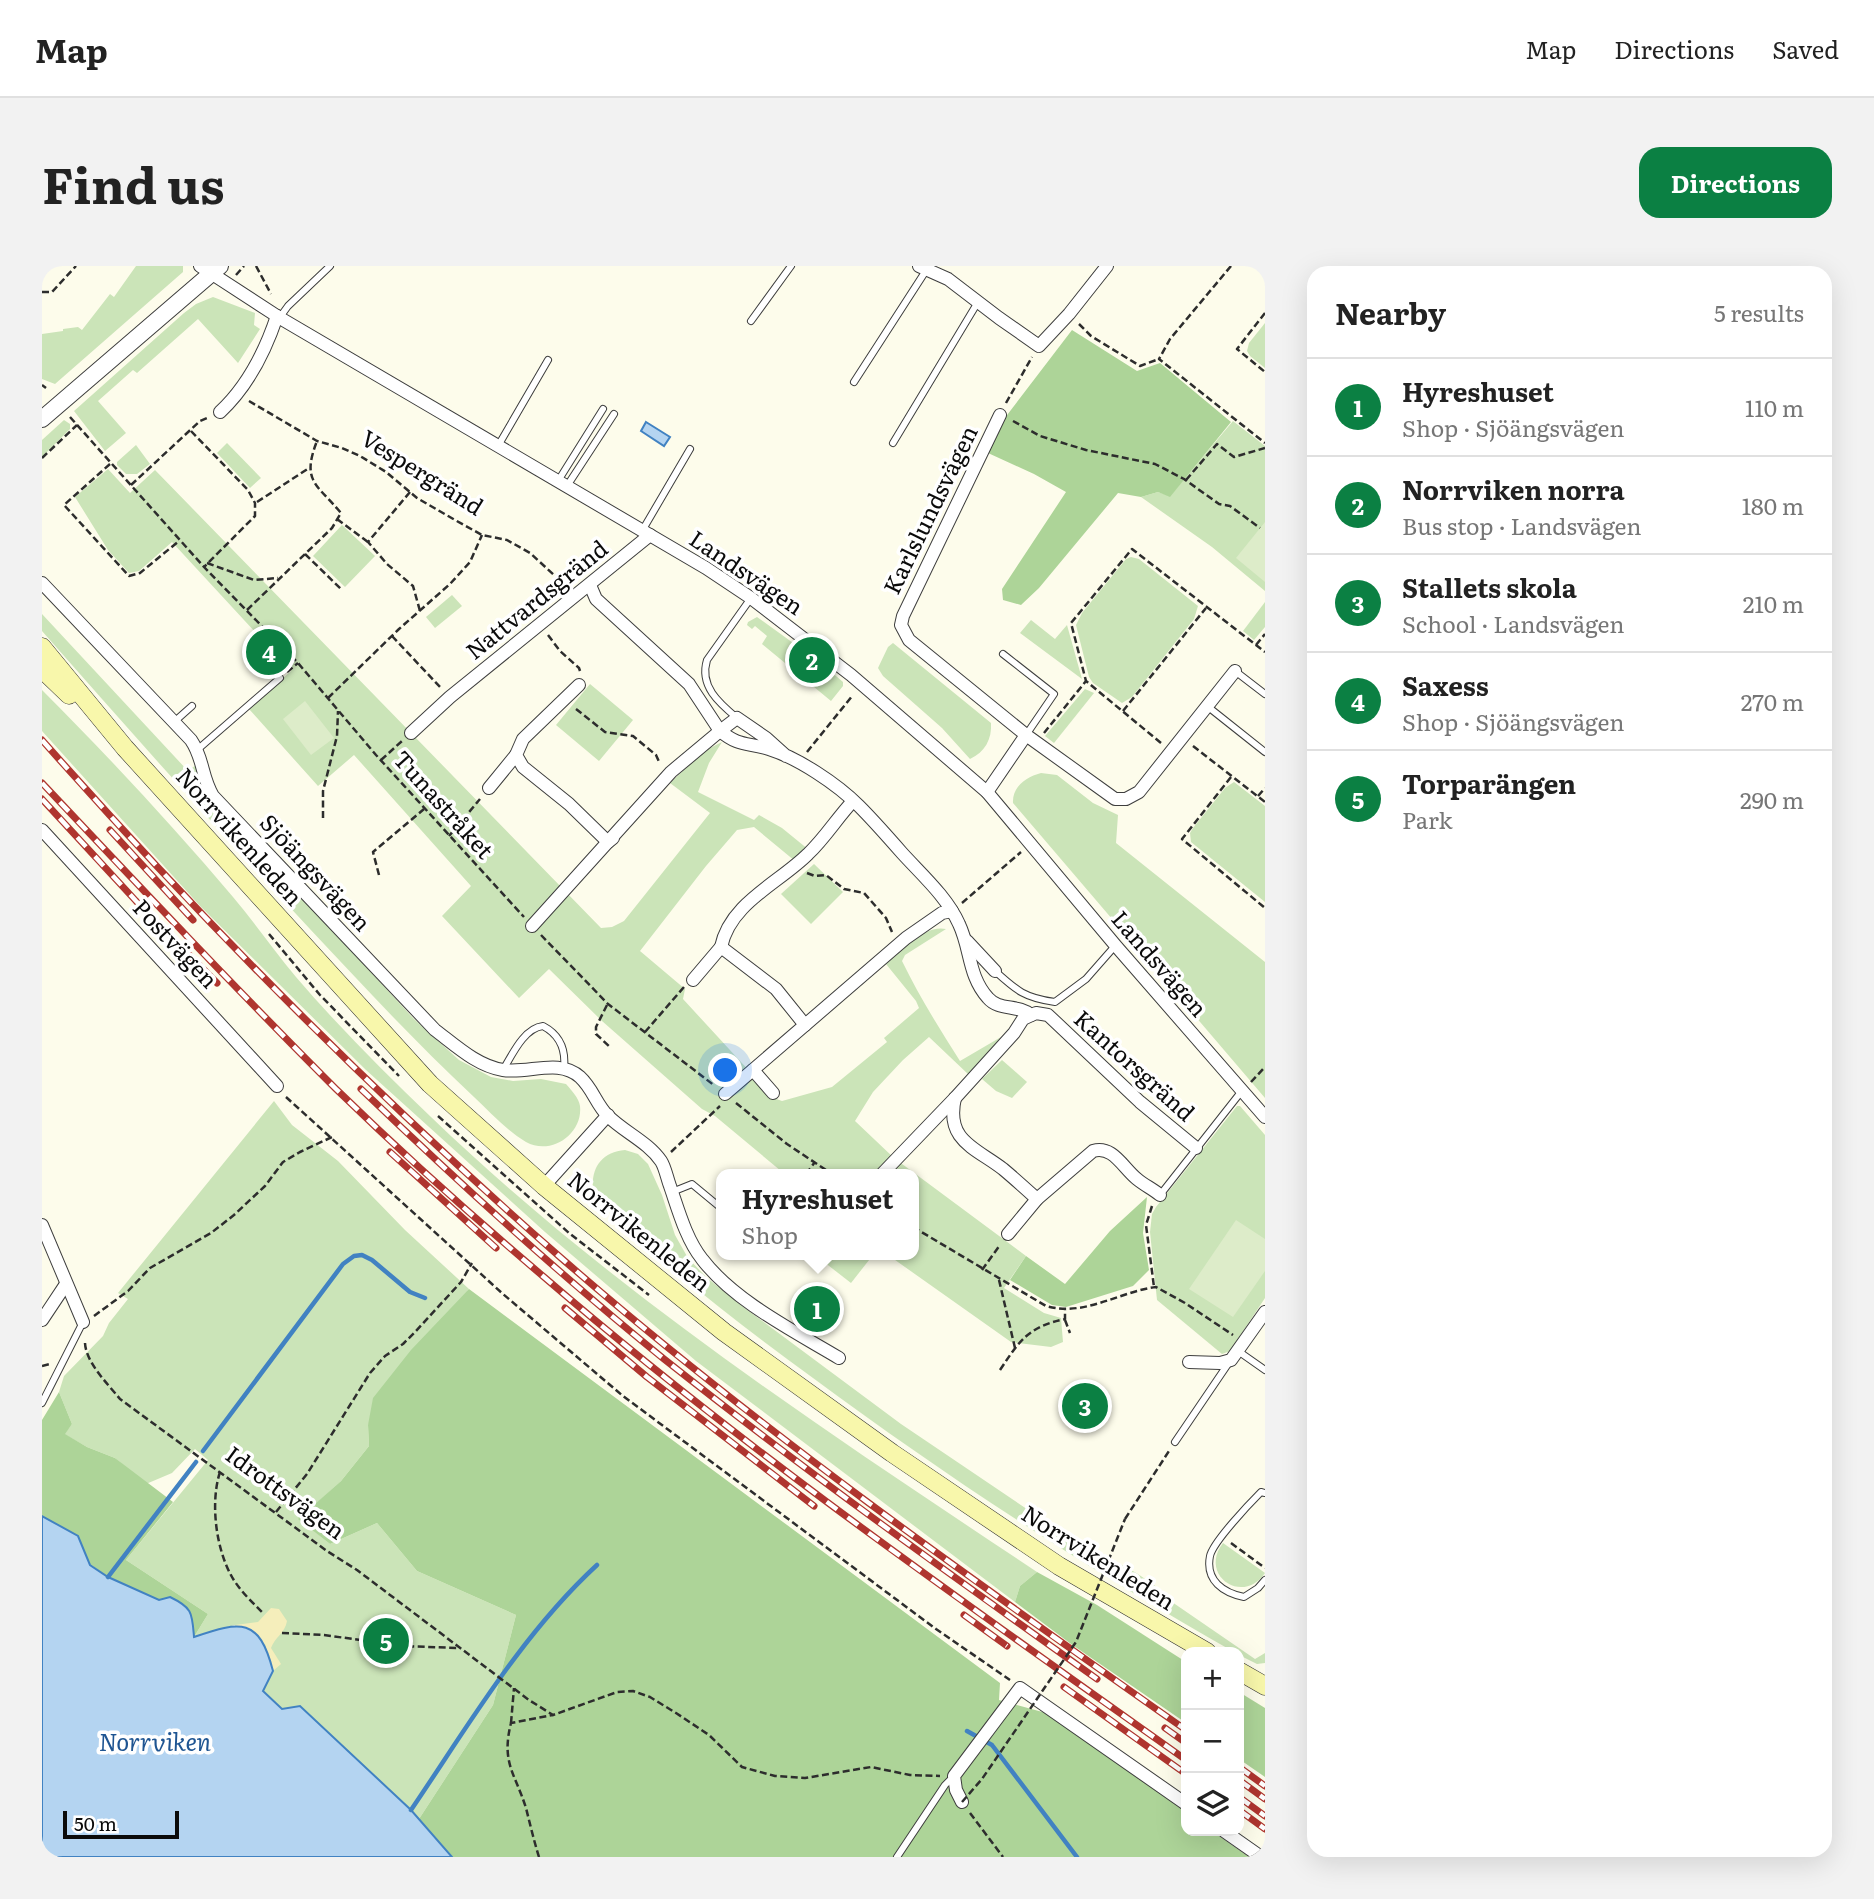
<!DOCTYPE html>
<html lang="en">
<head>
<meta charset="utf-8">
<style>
	:root { --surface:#fff; --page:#f2f2f2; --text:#222; --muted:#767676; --line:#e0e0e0; --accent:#0b8043 }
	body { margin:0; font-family:Literata,serif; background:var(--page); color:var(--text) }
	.controls { position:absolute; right:21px; bottom:21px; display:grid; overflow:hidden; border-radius:14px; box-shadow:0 7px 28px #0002 }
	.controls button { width:63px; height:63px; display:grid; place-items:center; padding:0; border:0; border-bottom:2px solid var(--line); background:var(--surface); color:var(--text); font:35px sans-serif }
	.scale { position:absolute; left:21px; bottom:18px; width:116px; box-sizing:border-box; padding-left:7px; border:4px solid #0b0b0b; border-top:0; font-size:19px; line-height:24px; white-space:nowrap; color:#0b0b0b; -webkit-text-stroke:5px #fff; paint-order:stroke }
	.you { position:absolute; left:684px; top:805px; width:24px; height:24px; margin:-18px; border:5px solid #fff; border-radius:50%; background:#1a73e8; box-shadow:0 0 0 10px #1a73e833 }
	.badge { display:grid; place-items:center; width:46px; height:46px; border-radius:50%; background:var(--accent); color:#fff; font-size:23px; font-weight:700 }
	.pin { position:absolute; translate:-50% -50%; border:4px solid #fff; box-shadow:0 2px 7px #0006 }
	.popup { position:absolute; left:674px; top:903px; width:203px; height:91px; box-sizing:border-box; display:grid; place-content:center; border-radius:14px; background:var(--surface); filter:drop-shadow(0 2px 5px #0005); font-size:23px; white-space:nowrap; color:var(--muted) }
	.popup b { font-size:26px; color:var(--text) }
	.popup::after { content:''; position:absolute; left:50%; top:100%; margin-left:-14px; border:14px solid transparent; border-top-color:var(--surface) }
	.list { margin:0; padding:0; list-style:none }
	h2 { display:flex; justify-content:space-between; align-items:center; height:91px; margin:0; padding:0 28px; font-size:30px }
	h2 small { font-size:23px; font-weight:400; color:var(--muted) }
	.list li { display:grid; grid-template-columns:46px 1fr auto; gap:21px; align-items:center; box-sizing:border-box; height:98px; padding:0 28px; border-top:2px solid var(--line) }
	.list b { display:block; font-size:26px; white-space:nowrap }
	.list p { margin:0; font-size:23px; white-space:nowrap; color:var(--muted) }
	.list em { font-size:23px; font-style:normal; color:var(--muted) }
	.icon { flex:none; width:38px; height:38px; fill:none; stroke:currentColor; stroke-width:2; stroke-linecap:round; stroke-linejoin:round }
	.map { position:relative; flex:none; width:1223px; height:1591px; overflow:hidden; border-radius:21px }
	header { display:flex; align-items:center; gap:42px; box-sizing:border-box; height:98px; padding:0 35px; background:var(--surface); border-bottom:2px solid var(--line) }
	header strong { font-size:33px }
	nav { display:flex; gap:38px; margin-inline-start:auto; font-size:24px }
	.intro { display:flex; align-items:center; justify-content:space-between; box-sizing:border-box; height:168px; padding:0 42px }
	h1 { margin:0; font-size:49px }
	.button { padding:18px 32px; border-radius:21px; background:var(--accent); color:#fff; font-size:24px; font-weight:700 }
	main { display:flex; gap:42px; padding:0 42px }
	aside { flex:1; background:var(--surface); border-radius:21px; box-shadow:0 7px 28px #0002 }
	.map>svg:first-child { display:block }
</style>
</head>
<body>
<header>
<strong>Map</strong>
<nav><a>Map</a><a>Directions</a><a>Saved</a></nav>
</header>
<div class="intro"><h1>Find us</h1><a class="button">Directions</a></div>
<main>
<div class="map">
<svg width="1223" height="1591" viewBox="0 0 1223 1591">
	<rect width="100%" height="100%" fill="#fdfceb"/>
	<!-- green -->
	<g fill="#cbe4b8">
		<polygon points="94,0 141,0 141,6 13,118 0,113 0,68 21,65 21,63 36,61 40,64 68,28 72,31"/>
		<polygon points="171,31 213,47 212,59 218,63 196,97 156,53 95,107 91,104 56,135 84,167 63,185 32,145 142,47 154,38"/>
		<polygon points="1223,57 1223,102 1208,90 1205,85 1207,77"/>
		<polygon points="22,154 28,158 28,163 0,191 0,174"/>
		<polygon points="1191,155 1223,180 1223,325 1170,281 1099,231 1116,226 1128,230"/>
		<polygon points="185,177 219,212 208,222 175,187"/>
		<polygon points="94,179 108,198 95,208 84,208 75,199 75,196"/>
		<path d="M66 203 88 227 113 204 559 662 570 661 582 655 668 547 628 517 662 485 680 476 667 497 656 526 712 554 717 549 740 562 767 584 753 595 712 561 695 564 664 600 598 685 643 723 641 733 732 832 740 835 790 821 845 776 842 772 877 742 874 735 844 698C858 685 883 658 904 663L863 689 860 695C877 730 897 762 918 795L959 771 927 809 887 771 861 794 831 826 813 855 852 892 984 990 962 1022 1002 1047 1019 1052 1021 1076 1009 1081 969 1076 846 989H871V908H736L739 905 673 850 660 843 560 755 507 703 477 732 400 650 429 620 312 489 276 520 207 443 249 405 130 276 97 305 87 307 66 284 33 231Z"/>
		<polygon points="300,259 333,290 303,321 271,290"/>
		<polygon points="1089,291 1097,293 1156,340 1152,353 1090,431 1080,437 1051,417 1047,411 1034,359 1040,347 1084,293"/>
		<polygon points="410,329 420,340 393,362 384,351"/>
		<polygon points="1223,336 1223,361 1212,374 1201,365"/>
		<path d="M0 348 146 505 154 499 159 519 177 541 372 753 417 794 449 811 471 815 499 813 524 818C529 824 537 832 538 840 541 868 509 890 484 876 465 865 448 846 432 831 397 798 364 765 331 730 218 611 108 488 0 365Z"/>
		<polygon points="715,351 765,387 763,392 770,397 774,393 801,416 801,420 789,435 720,378 725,370 713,360 710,363 705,359 706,356"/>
		<polygon points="989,354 1013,373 1025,359 1040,413 978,367"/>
		<path d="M851 377 949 457C950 473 943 486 928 493L900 462 841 410 836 402 846 381Z"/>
		<polygon points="548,418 591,454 557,495 514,459"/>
		<polygon points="1043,423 1052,427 1012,477 1003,470"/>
		<path d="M0 424C66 490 131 560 191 631 213 657 232 685 254 711 296 760 342 806 389 851 571 1026 785 1166 995 1306L978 1320 973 1336 654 1095 503 966 324 804 159 641 0 465Z"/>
		<path d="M999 507 1015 509 1051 537 1076 549 1074 577 1223 696V832L971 537C970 521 984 511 999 507Z"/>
		<polygon points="1192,516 1223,540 1223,636 1149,576 1148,567 1151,562 1183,522"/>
		<polygon points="772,598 801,626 769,658 739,628"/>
		<polygon points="960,794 985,816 970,832 954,825 940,813"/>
		<polygon points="232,835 250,859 296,895 363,964 427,1023 326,1159 327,1180 299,1215 257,1253 288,1278 335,1257 375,1305 474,1349 451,1439 377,1553 258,1440 240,1443 221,1424 193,1359 152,1371 166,1348 84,1294 166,1194 153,1183 130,1207 104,1218 73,1192 45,1181 22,1168 30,1158 17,1126 22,1110 61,1070 67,1057 86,1033 76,1027"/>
		<polygon points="1195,840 1198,840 1223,869 1223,1032 1188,1085 1180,1088 1115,1034 1108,966 1110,948 1114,941"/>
		<path d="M583 884 596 888 606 898 620 929 633 969 646 992 664 1011 704 1043 859 1158 1059 1293C1082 1294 1112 1320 1132 1333L1130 1336 1213 1393 1223 1387V1397L1215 1398 1197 1389V1386H1192C1047 1304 906 1212 771 1112 694 1056 619 998 552 930 547 906 557 886 583 884Z"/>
		<polygon points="773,989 831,989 809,1017"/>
		<path d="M1181 1277 1223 1307C1201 1340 1156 1309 1181 1277Z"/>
	</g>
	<!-- forest -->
	<g fill="#add498">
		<polygon points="1030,64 1095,105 1118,97 1189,156 1128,231 1116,226 1099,231 1076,227 997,322 979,339 961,334 960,323 1024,226 992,208 946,187 959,157"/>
		<polygon points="1105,931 1101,967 1107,1004 1091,1020 1024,1041 1010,1039 968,1014 984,990 1023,1018 1068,965"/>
		<polygon points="427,1023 958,1417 957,1434 1004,1447 1144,1546 1144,1565 1170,1565 1207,1591 410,1591 377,1553 451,1439 474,1349 375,1305 335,1257 288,1278 256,1253 299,1215 327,1180 326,1159 331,1132 369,1084"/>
		<polygon points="17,1126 30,1158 23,1168 45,1181 73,1192 131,1236 84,1294 166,1348 152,1371 117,1334 66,1311 48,1298 35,1270 0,1250 0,1154"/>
		<polygon points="995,1306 1055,1339 1144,1396 1144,1457 1029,1378 973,1336 978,1320"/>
		<polygon points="1197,1426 1223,1442 1223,1511 1197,1493"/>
	</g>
	<!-- sand -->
	<path fill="#f5eebb" d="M229 1342 237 1343 245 1355C243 1367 233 1371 229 1382L239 1398 231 1405 223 1378 193 1359 216 1356Z"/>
	<!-- pitch -->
	<g fill="#ddecc9">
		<polygon points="1223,256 1223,316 1194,292"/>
		<polygon points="263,435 292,472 269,489 241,453"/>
		<polygon points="1194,954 1223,973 1223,1005 1191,1051 1147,1023"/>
	</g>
	<!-- water -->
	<g fill="#b4d4f1" stroke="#4182c2" stroke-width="2">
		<polygon points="604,156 628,171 622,180 599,165"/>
		<path d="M0 1250 36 1270 48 1299 66 1311 117 1334 128 1331C151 1342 150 1347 152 1371 199 1355 217 1351 231 1405L221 1425 240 1443 258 1440 369 1544 410 1591H0Z"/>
	</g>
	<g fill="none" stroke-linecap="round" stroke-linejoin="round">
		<!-- stream -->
		<g stroke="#4182c2" stroke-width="4.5">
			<polyline points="161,1185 301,998 312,990 320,989 330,994 368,1026 383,1032"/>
			<polyline points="66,1311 154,1196"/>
			<polyline points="925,1465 950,1479 1035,1591"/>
			<path d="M369 1544C426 1460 480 1368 555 1299"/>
		</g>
		<defs>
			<g id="service">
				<polyline points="238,51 246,40 288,0"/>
				<polyline points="709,55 749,0"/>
				<polyline points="812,116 885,3"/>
				<polyline points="851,177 936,36"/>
				<polyline points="456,180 506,94"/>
				<polyline points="516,215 561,143"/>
				<polyline points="525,220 572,148"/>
				<polyline points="600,265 648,183"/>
				<polyline points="961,388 1012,428 984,469"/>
				<polyline points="1193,405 1223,428"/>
				<polyline points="1165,440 1223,486"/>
				<path d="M695 452C677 437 657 420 665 394L709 332"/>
				<polyline points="132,456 150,440"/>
				<polyline points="155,484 238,412"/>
				<path d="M953 705C975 725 983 732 1013 736L1044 713 1073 680"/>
				<path d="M461 804C470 789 482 762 501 760 518 769 524 783 522 802"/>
				<polyline points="630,926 650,918 679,942"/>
				<polyline points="1118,929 1199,826"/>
				<polyline points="1196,1085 1223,1104"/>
				<polyline points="0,1137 41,1056"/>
				<polyline points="1133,1176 1188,1095"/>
				<path d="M1223 1227 1219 1226C1208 1237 1171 1276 1168 1290 1163 1315 1182 1327 1202 1331L1216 1322 1223 1314"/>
				<polyline points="855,1591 903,1519 912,1510"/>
			</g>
			<g id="minor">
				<polyline points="158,0 238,52 664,302 709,332 809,409 945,526 1074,680 1223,851"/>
				<polyline points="877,0 906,13 957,52 997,80 1027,48 1065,0"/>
				<path d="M178 146C206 120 223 86 235 50"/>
				<polyline points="958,149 861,350 859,359 867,374 984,469 1073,533 1084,533 1097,526 1193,405"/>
				<path d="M0 317 149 474C162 493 159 510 171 530L393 764C413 779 435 800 461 804 487 808 517 792 538 811 551 823 554 838 566 850 582 866 606 876 619 895 623 901 625 912 628 920 636 943 644 973 660 993 692 1035 752 1065 797 1092"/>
				<polyline points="537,419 481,473 474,489 481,501 527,538 566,576 571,572"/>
				<polyline points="369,467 408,431 608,269"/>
				<path d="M744 490 724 472 695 452 678 465C698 481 704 476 727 483 756 492 795 518 817 540 832 555 846 571 860 587 880 609 905 631 917 658 929 683 926 710 946 732 957 745 976 738 989 749"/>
				<polyline points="447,522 474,489"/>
				<polyline points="945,526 984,469"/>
				<polyline points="0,564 235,820"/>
				<polyline points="490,660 629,506 678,465 647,418 554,333 548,319"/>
				<polyline points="925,675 953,705"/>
				<polyline points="651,714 679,681"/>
				<path d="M763 759 734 723 679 681C688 637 737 617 766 588 783 572 795 552 811 535"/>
				<polyline points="711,804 731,827"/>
				<polyline points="683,828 864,672 900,647 910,645"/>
				<path d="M913 832C903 875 934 882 961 903 973 913 984 923 995 933"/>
				<polyline points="840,908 914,831 972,767 981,753 994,747 1006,749 1098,836 1154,882"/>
				<polyline points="502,920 566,849"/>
				<polyline points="0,959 41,1056"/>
				<path d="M966 968 995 933 1051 885C1071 879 1081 902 1095 913 1102 919 1111 923 1118 929"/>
				<polyline points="0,1054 24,1018"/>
				<polyline points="1147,1096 1178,1097 1189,1094 1223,1046"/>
				<polyline points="920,1536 914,1524 912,1510 978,1422 1144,1538"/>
				<polyline points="1182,1565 1219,1591"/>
			</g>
			<polyline id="tertiary" points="0,153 178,0"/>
			<g id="secondary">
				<polyline points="0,381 83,482 388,818 502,920 682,1066 850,1187 1017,1300 1165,1386"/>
				<polyline points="0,403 27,429"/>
				<polyline points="1197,1405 1223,1420"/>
			</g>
		</defs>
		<!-- service casing -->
		<use href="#service" stroke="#3e3e3e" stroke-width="8"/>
		<!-- minor casing -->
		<use href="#minor" stroke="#3e3e3e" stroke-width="14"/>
		<!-- tertiary casing -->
		<use href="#tertiary" stroke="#3e3e3e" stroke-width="18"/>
		<!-- secondary casing -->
		<use href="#secondary" stroke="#2d2d2d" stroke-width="19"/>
		<!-- path -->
		<g stroke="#2d2d2d" stroke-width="2.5" stroke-dasharray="7 3.5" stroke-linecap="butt">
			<polyline points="214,0 229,28"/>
			<polyline points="1189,0 1128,73 1117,93 1223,177"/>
			<polyline points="194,9 202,0"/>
			<polyline points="0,26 10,26 34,0"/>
			<polyline points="1223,47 1195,83 1223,106"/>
			<polyline points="1037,58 1049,70 1098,100 1117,93"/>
			<polyline points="0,119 4,122"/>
			<polyline points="207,135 275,175 300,182 318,190 344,206 375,232 413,254 440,269 465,274 488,287 524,320"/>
			<polyline points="964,137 990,91"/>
			<polyline points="28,151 162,301 256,397 334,489 482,651"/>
			<polyline points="971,155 998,170 1044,184 1113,198 1142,213 1177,238 1188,240 1218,262"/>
			<polyline points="149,165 206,224 213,237 213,250 162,301"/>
			<polyline points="0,192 35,159"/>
			<polyline points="68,198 22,239 87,310 98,307 137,275"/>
			<polyline points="1144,214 1175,178 1192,191 1223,182"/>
			<polyline points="89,219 158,155 165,152"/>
			<polyline points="368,226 326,276 345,298 371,320 378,345"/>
			<polyline points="215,236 267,202"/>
			<polyline points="295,253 326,276"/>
			<polyline points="263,288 299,323"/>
			<polyline points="165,297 212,314 236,312"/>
			<path d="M205 344 290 262 299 247C275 218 259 216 275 175"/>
			<polyline points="506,369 518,385 537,402 538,405"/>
			<polyline points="350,370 398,421"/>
			<polyline points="1214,379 1223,368"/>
			<polyline points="245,406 256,397"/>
			<polyline points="286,432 357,363 408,318 428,296 440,269"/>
			<polyline points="534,443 563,466 591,470 614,489 618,498"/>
			<polyline points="1081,445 1164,342"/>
			<polyline points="1002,467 1044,415"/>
			<polyline points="1119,477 1044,415 1029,357 1090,283 1223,386"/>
			<polyline points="1151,480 1223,536"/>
			<polyline points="765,486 811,429"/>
			<polyline points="339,494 360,475"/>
			<polyline points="1189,511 1140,573 1223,642"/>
			<polyline points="1216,530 1223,522"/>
			<polyline points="281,552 281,525 295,470 296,445"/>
			<polyline points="407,570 438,533"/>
			<polyline points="765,607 773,610 784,609 802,623 822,627 844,652 850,666"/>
			<polyline points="337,609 331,586 382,543"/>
			<polyline points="920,637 979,586"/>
			<polyline points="227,668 278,729 357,810"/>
			<polyline points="499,669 566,738 673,820"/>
			<polyline points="565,739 554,761 554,768 569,782"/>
			<polyline points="603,766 642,721"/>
			<polyline points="1209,816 1223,801"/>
			<polyline points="244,831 461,1028 581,1130 894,1363 968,1414"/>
			<polyline points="694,837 745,878 790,908"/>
			<polyline points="396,850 527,967 607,1029"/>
			<polyline points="629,886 678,840"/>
			<polyline points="764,908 773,896"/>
			<polyline points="1110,940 1104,959 1112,1021"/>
			<path d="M871 961 1004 1040C1043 1051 1076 1026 1114 1021L1143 1037 1191 1069"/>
			<polyline points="940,1004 958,979"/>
			<polyline points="957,1014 973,1082"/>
			<polyline points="52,1050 86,1025 108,1002 169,967 192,949 223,920 241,896 258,886 290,871"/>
			<polyline points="1023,1054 1028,1067"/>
			<path d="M43 1077C44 1097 66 1118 78 1133L285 1285 315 1304 487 1434 511 1449 575 1426 591 1425 608 1431 634 1447 667 1469 700 1501 733 1510 763 1512 829 1501 868 1509 898 1510"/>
			<polyline points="0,1100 8,1098"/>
			<path d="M958 1104C978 1074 986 1061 1023 1053V1044"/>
			<path d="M178 1206C168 1237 174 1283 190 1311 198 1325 211 1337 222 1348"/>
			<polyline points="234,1246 265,1208 328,1107 343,1090 361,1078 373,1066 419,1016 430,997"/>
			<polyline points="1083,1253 1127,1185"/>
			<polyline points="1189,1277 1223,1302"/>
			<polyline points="240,1367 282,1369 362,1380 415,1382"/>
			<polyline points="469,1457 472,1422"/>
			<polyline points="928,1547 961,1591"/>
			<path d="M497 1591C492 1575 488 1558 484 1542 473 1507 459 1497 469 1457L511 1449"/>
		</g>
		<!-- service -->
		<use href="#service" stroke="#fff" stroke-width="6"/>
		<!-- minor -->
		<use href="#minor" stroke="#fff" stroke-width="12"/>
		<!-- tertiary -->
		<use href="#tertiary" stroke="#fff" stroke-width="16"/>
		<!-- secondary -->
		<use href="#secondary" stroke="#f8f7ab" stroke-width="18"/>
		<defs>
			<g id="rail">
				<path d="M0 474C162 657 334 830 518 991 713 1161 932 1315 1144 1464"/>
				<path d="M0 517C97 620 194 723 294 823 361 888 431 951 502 1011 705 1186 926 1339 1144 1494"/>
				<polyline points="0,533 94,635 175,717"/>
				<polyline points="68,564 151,654"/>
				<path d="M319 823C417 917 517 1008 622 1093 763 1205 909 1309 1055 1413"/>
				<polyline points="348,886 454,982"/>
				<polyline points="523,1042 605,1111 772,1240"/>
				<polyline points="922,1349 965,1380"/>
				<polyline points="1022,1421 1144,1508"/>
				<polyline points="1123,1462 1144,1477"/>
				<polyline points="1197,1501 1223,1520"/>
				<polyline points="1197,1514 1223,1533"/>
				<polyline points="1197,1531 1223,1550"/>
				<polyline points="1197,1544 1223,1563"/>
			</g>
		</defs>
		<!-- rail casing -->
		<use href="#rail" stroke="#af352f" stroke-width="7"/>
		<!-- rail -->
		<use href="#rail" stroke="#fff" stroke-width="4.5" stroke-dasharray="13" stroke-linecap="butt"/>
		<!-- path-bridge -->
		<polyline stroke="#2d2d2d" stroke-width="2.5" stroke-dasharray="7 3.5" stroke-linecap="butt" points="920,1536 940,1513 1034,1376 1083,1253"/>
	</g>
	<g text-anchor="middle" stroke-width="7" stroke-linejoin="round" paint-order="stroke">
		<!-- street labels -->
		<g font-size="23" fill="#0b0b0b" stroke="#fff">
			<text transform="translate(380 207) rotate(32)" y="8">Vespergränd</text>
			<text transform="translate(889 244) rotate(-64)" y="8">Karlslundsvägen</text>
			<text transform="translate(704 307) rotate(34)" y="8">Landsvägen</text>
			<text transform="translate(495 334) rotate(-39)" y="8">Nattvardsgränd</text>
			<text transform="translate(401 539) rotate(48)" y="8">Tunastråket</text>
			<text transform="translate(197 571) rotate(48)" y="8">Norrvikenleden</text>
			<text transform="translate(273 607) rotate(47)" y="8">Sjöängsvägen</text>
			<text transform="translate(133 678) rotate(47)" y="8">Postvägen</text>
			<text transform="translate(1117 698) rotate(49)" y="8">Landsvägen</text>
			<text transform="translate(1092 800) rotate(42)" y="8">Kantorsgränd</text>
			<text transform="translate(597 966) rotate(39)" y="8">Norrvikenleden</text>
			<text transform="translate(243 1227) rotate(36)" y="8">Idrottsvägen</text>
			<text transform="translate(1056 1292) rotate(32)" y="8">Norrvikenleden</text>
		</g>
		<!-- water labels -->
		<g font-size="24" font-style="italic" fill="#1f5592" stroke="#fff">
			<text x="113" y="1485">Norrviken</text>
		</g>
	</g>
</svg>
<div class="controls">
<button>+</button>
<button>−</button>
<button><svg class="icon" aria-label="layers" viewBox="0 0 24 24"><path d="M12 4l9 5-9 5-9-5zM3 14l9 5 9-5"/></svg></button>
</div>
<div class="scale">50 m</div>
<div class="you"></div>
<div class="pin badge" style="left:775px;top:1043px">1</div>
<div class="popup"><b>Hyreshuset</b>Shop</div>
<div class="pin badge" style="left:770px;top:394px">2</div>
<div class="pin badge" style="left:1043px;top:1140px">3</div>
<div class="pin badge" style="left:227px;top:386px">4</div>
<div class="pin badge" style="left:344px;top:1375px">5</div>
</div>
<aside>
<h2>Nearby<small>5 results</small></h2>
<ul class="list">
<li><span class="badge">1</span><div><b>Hyreshuset</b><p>Shop · Sjöängsvägen</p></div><em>110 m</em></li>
<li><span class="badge">2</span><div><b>Norrviken norra</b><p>Bus stop · Landsvägen</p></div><em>180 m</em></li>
<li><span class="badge">3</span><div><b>Stallets skola</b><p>School · Landsvägen</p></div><em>210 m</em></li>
<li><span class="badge">4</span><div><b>Saxess</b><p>Shop · Sjöängsvägen</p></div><em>270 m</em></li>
<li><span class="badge">5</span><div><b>Torparängen</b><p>Park</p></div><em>290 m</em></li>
</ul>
</aside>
</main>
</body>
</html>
